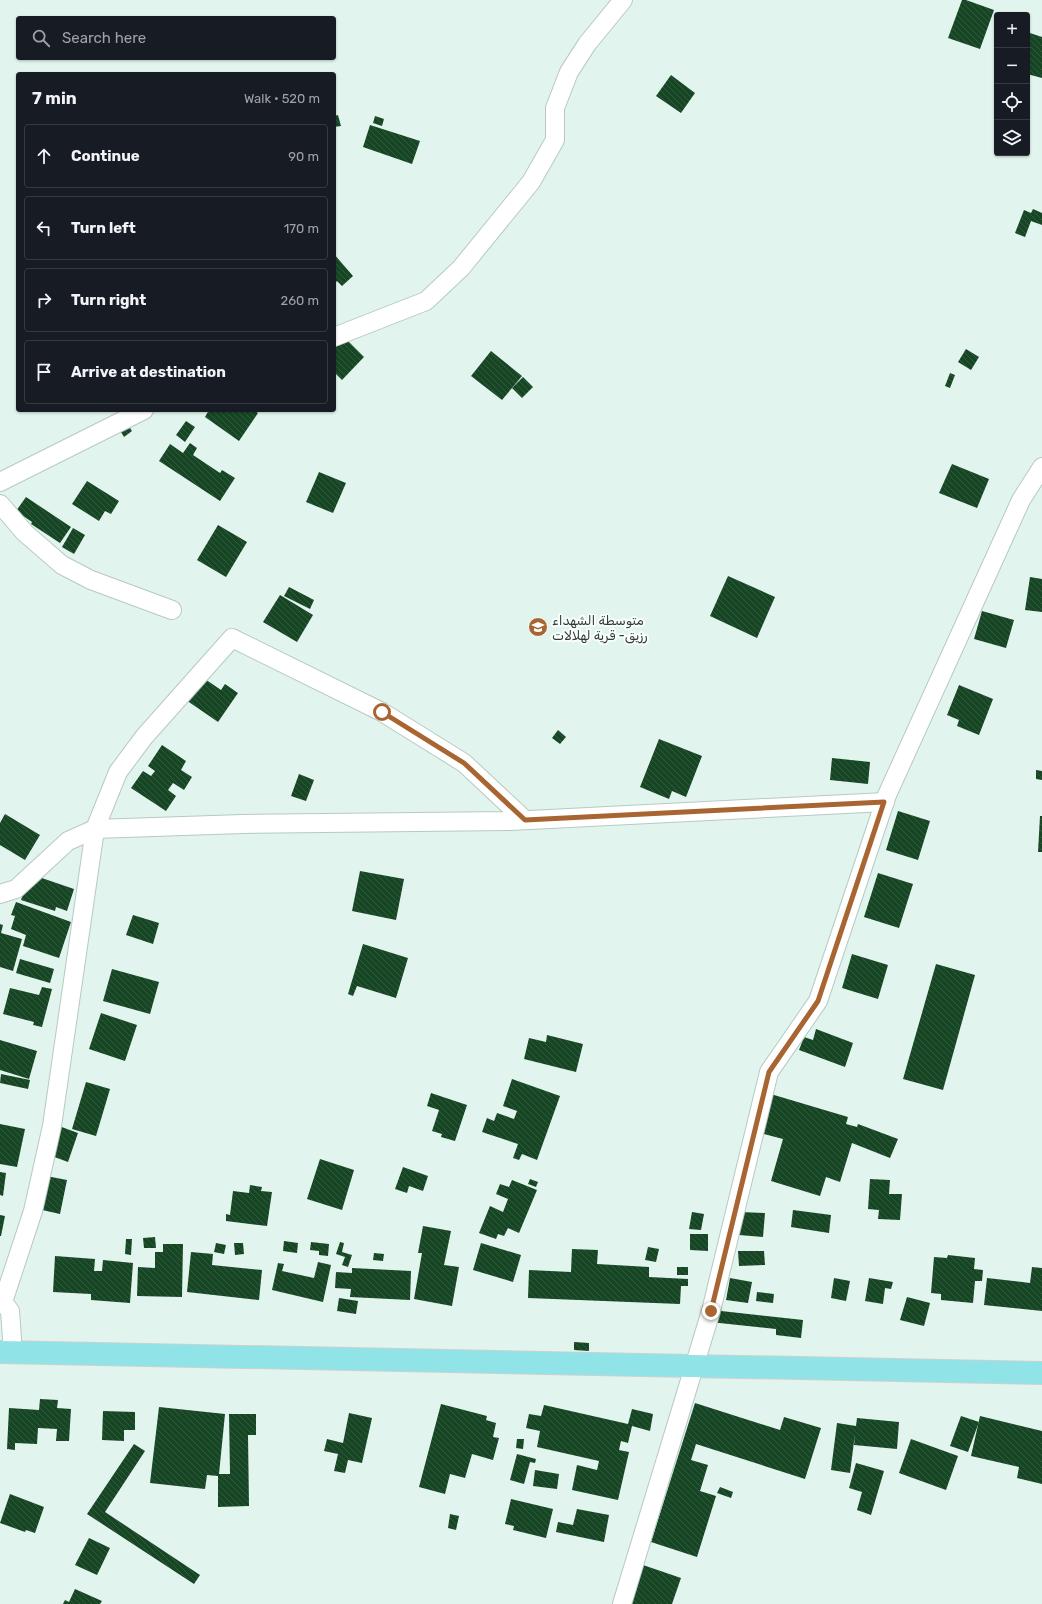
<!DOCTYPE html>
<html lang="en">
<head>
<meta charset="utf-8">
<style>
	:root { --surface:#171b24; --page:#242831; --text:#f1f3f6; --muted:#9ea1a6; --line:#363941 }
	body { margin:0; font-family:Rubik,"Noto Naskh Arabic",sans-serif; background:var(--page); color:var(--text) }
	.controls { position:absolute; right:12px; top:12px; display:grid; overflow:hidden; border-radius:4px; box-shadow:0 1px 3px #0004 }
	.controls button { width:36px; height:36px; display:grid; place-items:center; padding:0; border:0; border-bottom:1px solid var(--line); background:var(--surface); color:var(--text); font:20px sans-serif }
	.stop { position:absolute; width:12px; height:12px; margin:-9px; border:3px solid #a86532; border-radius:50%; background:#fff }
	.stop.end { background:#a86532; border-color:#fff; box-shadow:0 1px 4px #0008 }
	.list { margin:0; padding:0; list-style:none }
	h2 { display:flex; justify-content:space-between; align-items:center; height:52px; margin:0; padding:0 16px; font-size:17px }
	h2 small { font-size:13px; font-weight:400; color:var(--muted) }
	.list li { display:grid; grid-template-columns:26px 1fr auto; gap:12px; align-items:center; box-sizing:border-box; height:64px; margin:0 8px 8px; padding:0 8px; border:1px solid var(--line); border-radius:4px }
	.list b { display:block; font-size:15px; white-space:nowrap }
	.list em { font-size:13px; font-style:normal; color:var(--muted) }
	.icon { flex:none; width:22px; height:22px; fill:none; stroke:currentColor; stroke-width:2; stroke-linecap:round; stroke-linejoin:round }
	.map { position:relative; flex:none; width:1042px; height:1604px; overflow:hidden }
	.search { position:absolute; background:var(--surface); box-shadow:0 1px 3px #0004; left:16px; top:16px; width:320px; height:44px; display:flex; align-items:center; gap:10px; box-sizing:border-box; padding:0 14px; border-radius:4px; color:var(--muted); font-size:15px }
	.panel { position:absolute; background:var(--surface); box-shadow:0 1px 3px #0004; left:16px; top:72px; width:320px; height:340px; border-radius:4px }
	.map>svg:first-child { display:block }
</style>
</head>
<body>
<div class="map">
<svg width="1042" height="1604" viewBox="0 0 1042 1604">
	<defs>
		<pattern id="building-back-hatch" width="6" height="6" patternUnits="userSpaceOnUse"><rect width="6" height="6" fill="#174625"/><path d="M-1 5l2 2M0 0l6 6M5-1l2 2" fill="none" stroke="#31593d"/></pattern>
	</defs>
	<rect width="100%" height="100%" fill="#e2f4ee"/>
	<!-- building -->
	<g fill="url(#building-back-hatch)">
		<polygon points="962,0 966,0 994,10 980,49 948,38"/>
		<polygon points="1027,32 1042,37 1042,78 1027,74"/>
		<polygon points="671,75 695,93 681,113 656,96"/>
		<polygon points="338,115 341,126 334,127 334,116"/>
		<polygon points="375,116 384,119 382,126 373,123"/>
		<polygon points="370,125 420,141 412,164 363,147"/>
		<polygon points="1033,209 1042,213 1042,225 1031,221 1025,237 1015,233 1024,210 1031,213"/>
		<polygon points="334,254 353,276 342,286 337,281 334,284"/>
		<polygon points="345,338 364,357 342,380 334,372 334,349"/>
		<polygon points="966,349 979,357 971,370 958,362"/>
		<polygon points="491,351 522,376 502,400 471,376"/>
		<polygon points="950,373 955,375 950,388 945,386"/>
		<polygon points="523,377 533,387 522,398 512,388"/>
		<polygon points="209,410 254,410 258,413 239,441 205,417"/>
		<polygon points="124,419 132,431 124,437 116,424"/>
		<polygon points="186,421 195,427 185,442 176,435"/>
		<polygon points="190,443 197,448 193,455 220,473 222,470 235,478 220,501 159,461 170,444 183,453"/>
		<polygon points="952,464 989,479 977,508 939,493"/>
		<polygon points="319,472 346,483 333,513 306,502"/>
		<polygon points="87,481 119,501 111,514 105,511 99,521 72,504"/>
		<polygon points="26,497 71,527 60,543 31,524 32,522 16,511"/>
		<polygon points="218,525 247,542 226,577 197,560"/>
		<polygon points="73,528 85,535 74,554 62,547"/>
		<polygon points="728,576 775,597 757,638 710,616"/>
		<polygon points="1030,577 1042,579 1042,612 1025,610"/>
		<polygon points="289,587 314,600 310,609 284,596"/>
		<polygon points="280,595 313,615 297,642 263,622"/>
		<polygon points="982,611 1014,620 1006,648 974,639"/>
		<polygon points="202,677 221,690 225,684 238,693 218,722 186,700"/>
		<polygon points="959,685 993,699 979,735 957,726 959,720 947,715"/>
		<polygon points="558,730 566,737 560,744 552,738"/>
		<polygon points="659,739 702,756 686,797 672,791 669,799 640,787"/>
		<polygon points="162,745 186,761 181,770 192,777 184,790 173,783 168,790 176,796 166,811 131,788 143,771 151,776 155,771 148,766"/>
		<polygon points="832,758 870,762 868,784 830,780"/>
		<polygon points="1036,770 1042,771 1042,780 1036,779"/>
		<polygon points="299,774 314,780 306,801 291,796"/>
		<polygon points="898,811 930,821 918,860 886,850"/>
		<polygon points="5,814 40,835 25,860 0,845 0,823"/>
		<polygon points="1040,816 1042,816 1042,852 1038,852"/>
		<polygon points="360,871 404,879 396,920 352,911"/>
		<polygon points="878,873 913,884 899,928 864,917"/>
		<polygon points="30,874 74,889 67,911 56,907 55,911 21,900"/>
		<polygon points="16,902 71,922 59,958 23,946 26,935 11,929 15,916 11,915"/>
		<polygon points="133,915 159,923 153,944 126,935"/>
		<polygon points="0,924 3,925 1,933 22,939 13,971 0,967"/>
		<polygon points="363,944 408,958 396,998 357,986 353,996 348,994"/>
		<polygon points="852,954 888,965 878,999 842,988"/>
		<polygon points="20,959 54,969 50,983 16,973"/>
		<polygon points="936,964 975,975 943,1090 903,1079"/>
		<polygon points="112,969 159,982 150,1014 103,1001"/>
		<polygon points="42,987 52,989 42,1027 33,1025 34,1022 3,1014 10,988 39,995"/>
		<polygon points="101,1013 137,1025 125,1061 89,1049"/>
		<polygon points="816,1029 853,1043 845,1067 799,1050 804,1037 813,1040"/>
		<polygon points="547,1035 583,1044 576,1072 524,1059 529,1038 546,1042"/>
		<polygon points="0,1040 37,1051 29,1079 0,1070"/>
		<polygon points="1,1074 30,1080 28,1089 0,1083"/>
		<polygon points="512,1079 560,1096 537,1160 522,1154 519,1160 513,1158 518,1144 482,1132 487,1118 494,1121 497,1113 514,1119 517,1111 503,1106"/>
		<polygon points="86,1082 110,1089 96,1136 72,1129"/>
		<polygon points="764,1092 848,1117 846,1124 857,1127 858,1124 898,1139 890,1158 852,1143 840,1182 826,1177 820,1196 771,1181 783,1139 753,1131"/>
		<polygon points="431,1093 467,1105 455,1141 441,1137 442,1134 432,1131 439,1110 427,1106"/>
		<polygon points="48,1122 78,1133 68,1162 49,1155"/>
		<polygon points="0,1124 25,1129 17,1167 0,1164"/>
		<polygon points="320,1159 354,1170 342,1210 307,1199"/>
		<polygon points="403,1167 428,1176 423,1191 409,1186 407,1193 395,1189"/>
		<polygon points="0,1172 6,1173 3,1196 0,1195"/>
		<polygon points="36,1174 67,1180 60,1214 29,1207"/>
		<polygon points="530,1179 538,1182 536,1187 528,1184"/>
		<polygon points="870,1179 890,1180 889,1194 902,1194 900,1220 878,1219 879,1210 868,1209"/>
		<polygon points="512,1180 537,1190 519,1233 508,1228 504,1236 498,1234 496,1239 479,1233 490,1206 503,1212 508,1199 496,1194 500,1184 509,1187"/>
		<polygon points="250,1185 262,1187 261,1191 272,1192 267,1226 226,1221 226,1214 230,1215 233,1191 249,1193"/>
		<polygon points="793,1210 831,1215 829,1233 791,1227"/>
		<polygon points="692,1212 704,1214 701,1230 689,1229"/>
		<polygon points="740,1212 765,1213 763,1237 739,1235"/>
		<polygon points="0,1215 5,1216 1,1236 0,1236"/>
		<polygon points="423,1226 451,1231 444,1265 459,1267 452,1306 414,1299 422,1253 418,1253"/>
		<polygon points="690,1234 708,1234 708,1251 690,1250"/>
		<polygon points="155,1237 156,1248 144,1248 143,1238"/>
		<polygon points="126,1239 132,1239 131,1255 125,1254"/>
		<polygon points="284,1241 298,1243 297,1253 283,1251"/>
		<polygon points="311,1242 329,1244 328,1256 319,1255 319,1251 310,1250"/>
		<polygon points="340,1242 344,1243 342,1252 352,1255 348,1267 342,1265 345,1257 336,1254"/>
		<polygon points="216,1243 226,1245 224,1254 214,1252"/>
		<polygon points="234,1243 243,1243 244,1254 235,1255"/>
		<polygon points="481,1243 521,1255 513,1282 473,1270"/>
		<polygon points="163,1244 183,1244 182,1297 137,1296 138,1267 155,1268 155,1252 163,1252"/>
		<polygon points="648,1247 659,1249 656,1262 645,1260"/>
		<polygon points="572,1249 598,1250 597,1264 649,1267 649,1277 688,1279 688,1286 681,1286 680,1304 528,1298 529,1270 571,1272"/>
		<polygon points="738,1251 764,1251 765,1265 739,1266"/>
		<polygon points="191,1252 213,1254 212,1265 262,1270 259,1300 187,1292"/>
		<polygon points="374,1253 384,1254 383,1261 373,1260"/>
		<polygon points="948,1255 975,1258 974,1269 983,1270 982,1281 975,1281 973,1303 941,1300 941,1294 931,1293 934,1257 947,1258"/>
		<polygon points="55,1256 95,1259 94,1271 102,1271 103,1260 133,1263 130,1303 91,1300 91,1294 53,1292"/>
		<polygon points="318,1262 331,1265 323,1302 272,1290 278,1263 284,1264 282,1271 314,1278"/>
		<rect x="677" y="1267" width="11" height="8"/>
		<polygon points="1032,1267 1042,1268 1042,1311 984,1305 987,1278 1030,1283"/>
		<polygon points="352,1268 411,1271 410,1300 350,1297 351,1289 335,1288 336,1272 352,1273"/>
		<polygon points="730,1278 752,1282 748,1303 726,1300"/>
		<polygon points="834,1278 850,1281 846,1301 831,1298"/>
		<polygon points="869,1278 893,1282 891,1289 885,1288 883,1304 865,1301"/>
		<polygon points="757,1292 774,1294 773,1303 756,1301"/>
		<polygon points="907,1297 930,1303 924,1326 900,1320"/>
		<polygon points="339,1298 358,1301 356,1314 337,1311"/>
		<polygon points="712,1310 803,1320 801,1338 776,1335 776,1329 710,1322"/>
		<polygon points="574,1342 589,1343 589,1351 574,1350"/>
		<polygon points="40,1399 58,1400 57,1408 71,1409 69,1441 56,1441 57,1429 38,1428 37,1444 15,1443 15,1450 7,1449 9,1408 39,1410"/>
		<polygon points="695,1403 780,1430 784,1417 821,1428 805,1479 696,1444 691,1460 708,1465 700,1491 716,1496 697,1557 651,1542"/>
		<polygon points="441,1404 487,1416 486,1420 496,1423 493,1437 499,1438 493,1460 472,1454 465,1478 450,1474 445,1494 419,1487"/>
		<polygon points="544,1405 628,1424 632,1409 653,1414 650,1431 632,1426 628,1443 621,1441 619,1450 629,1452 618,1500 572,1490 577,1465 597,1470 599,1461 537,1447 540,1431 526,1428 529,1414 541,1416"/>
		<polygon points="159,1407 225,1414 219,1474 230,1474 229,1414 256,1414 256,1435 248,1435 249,1506 218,1507 218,1476 207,1475 205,1489 150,1483"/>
		<polygon points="103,1411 135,1412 135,1430 124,1430 124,1441 102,1440"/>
		<polygon points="349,1413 372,1418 362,1463 348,1460 345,1473 334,1471 338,1454 324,1451 327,1439 343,1443"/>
		<polygon points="961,1416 979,1422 968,1452 950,1446"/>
		<polygon points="980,1416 1042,1431 1042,1484 1017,1478 1019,1467 971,1456"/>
		<polygon points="857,1418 899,1422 897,1449 854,1445 855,1434 850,1473 831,1470 837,1423 856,1426"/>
		<polygon points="517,1439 524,1439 523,1449 516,1448"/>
		<polygon points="911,1439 958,1456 946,1490 899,1473"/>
		<polygon points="134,1444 145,1451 105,1512 200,1575 194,1584 87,1514"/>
		<polygon points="517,1454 536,1459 535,1463 530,1462 524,1484 510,1480"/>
		<polygon points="856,1463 884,1471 871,1515 857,1510 862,1492 849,1488"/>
		<polygon points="535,1470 559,1474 557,1489 533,1486"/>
		<polygon points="720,1487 733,1492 731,1498 717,1493"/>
		<polygon points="10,1494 44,1507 35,1533 26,1530 25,1532 0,1523"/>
		<polygon points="511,1499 553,1509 546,1538 513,1530 514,1526 505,1524"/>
		<polygon points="577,1509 609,1515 604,1542 556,1532 558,1522 573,1525"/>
		<polygon points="450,1514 459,1516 456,1530 448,1528"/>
		<polygon points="89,1538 110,1548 97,1575 75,1565"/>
		<polygon points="643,1565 681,1578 672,1604 631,1604"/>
		<polygon points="75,1589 102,1601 100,1604 63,1604 65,1600 69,1602"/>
	</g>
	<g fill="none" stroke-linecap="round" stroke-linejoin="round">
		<defs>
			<g id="minor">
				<polyline points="334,337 426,301 461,268 531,182 555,140 555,108 569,72 587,44 623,0"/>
				<polyline points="0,482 144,410"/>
				<polyline points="0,504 25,533 62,565 91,580 172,610"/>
				<polyline points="0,894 16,889 68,841 95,829 242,824 510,821 885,802"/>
				<polyline points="0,1298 10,1311 13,1353"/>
				<polyline points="3,1302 33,1211 52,1126 95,829 118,772 144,737 232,638 382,712 464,763 525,820"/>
				<polyline points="622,1604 711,1311 769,1072 818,1001 887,795 1021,500 1042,467"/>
			</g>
			<polyline id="major" points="0,1352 1042,1373"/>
		</defs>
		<!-- minor casing -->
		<use href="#minor" stroke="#b7c9c3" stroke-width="20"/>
		<!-- major casing -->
		<use href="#major" stroke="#ced0cf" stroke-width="24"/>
		<!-- minor -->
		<use href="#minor" stroke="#fff" stroke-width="18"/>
		<!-- major -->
		<use href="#major" stroke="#90e3e6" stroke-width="22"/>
	</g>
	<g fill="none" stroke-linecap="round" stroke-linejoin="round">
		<!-- route -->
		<polyline stroke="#a86532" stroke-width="5" points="382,712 464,763 525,820 884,802 818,1001 769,1072 711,1311"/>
	</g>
	<!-- icons -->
	<defs>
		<symbol id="school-disc" viewBox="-11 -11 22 22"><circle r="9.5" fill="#a86532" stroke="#f7fefc"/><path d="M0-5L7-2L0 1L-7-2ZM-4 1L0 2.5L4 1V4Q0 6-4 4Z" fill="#fff"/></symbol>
	</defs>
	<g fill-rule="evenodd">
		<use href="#school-disc" x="527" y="616" width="22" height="22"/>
	</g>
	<g text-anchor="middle" stroke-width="4" stroke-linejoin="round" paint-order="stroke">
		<!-- poi labels -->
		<g font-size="13" fill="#333a38" stroke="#f7fefc" text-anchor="start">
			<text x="552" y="625">متوسطة الشهداء<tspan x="552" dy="15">رزيق- قرية لهلالات</tspan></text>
		</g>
	</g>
</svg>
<div class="controls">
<button>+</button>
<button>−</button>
<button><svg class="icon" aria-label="locate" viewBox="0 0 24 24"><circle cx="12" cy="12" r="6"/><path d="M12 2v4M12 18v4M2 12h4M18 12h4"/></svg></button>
<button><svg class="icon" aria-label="layers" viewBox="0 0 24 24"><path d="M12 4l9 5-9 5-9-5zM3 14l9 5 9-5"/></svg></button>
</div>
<div class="stop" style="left:382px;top:712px"></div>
<div class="stop end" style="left:711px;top:1311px"></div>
<div class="search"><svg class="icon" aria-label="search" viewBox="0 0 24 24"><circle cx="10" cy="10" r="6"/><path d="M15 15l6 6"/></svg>Search here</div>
<section class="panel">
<h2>7 min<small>Walk · 520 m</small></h2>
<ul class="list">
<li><svg class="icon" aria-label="ahead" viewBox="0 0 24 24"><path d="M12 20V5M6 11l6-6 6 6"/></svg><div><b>Continue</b></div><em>90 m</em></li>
<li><svg class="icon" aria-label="left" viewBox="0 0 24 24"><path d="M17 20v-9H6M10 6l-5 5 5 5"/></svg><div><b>Turn left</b></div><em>170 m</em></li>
<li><svg class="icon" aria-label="right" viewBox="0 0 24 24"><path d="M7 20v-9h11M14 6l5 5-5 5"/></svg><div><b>Turn right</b></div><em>260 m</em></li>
<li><svg class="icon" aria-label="arrive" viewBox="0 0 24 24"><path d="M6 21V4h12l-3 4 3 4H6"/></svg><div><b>Arrive at destination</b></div></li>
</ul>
</section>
</div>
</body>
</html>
